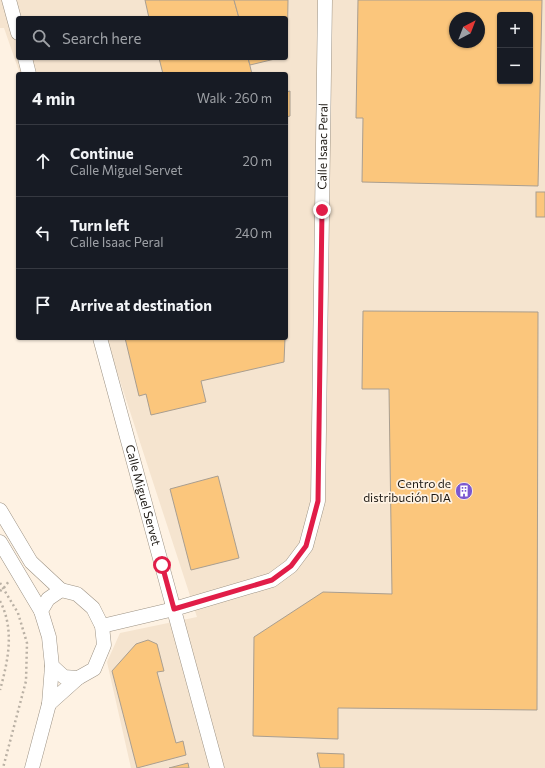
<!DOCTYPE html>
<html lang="en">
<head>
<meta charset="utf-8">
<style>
	:root { --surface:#171b24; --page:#242831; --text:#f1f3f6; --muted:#9ea1a6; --line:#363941 }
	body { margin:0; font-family:Commissioner,sans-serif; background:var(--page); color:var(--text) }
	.controls { position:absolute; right:12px; top:12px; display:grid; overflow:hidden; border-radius:4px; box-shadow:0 1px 3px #0004 }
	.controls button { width:36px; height:36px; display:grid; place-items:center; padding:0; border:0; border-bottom:1px solid var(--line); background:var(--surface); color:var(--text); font:20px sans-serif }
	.compass { position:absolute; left:449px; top:12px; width:36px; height:36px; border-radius:50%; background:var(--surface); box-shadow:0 1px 3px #0004; rotate:42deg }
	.stop { position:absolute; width:12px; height:12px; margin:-9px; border:3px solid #e11d48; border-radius:50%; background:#fff }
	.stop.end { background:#e11d48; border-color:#fff; box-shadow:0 1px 4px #0008 }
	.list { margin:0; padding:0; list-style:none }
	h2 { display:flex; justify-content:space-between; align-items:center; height:52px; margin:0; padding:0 16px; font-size:17px }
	h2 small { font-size:13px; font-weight:400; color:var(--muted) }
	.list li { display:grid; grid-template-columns:26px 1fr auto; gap:12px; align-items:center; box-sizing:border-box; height:72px; padding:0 16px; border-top:1px solid var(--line) }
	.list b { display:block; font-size:15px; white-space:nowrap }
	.list p { margin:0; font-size:13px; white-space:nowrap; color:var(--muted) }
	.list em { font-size:13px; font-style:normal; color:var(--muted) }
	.icon { flex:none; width:22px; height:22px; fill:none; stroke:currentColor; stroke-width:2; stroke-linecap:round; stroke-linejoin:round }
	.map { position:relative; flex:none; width:545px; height:768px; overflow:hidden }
	.search { position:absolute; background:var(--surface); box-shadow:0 1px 3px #0004; left:16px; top:16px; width:272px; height:44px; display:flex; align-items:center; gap:10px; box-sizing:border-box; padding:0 14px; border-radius:4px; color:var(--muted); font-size:15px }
	.panel { position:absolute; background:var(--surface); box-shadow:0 1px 3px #0004; left:16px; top:72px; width:272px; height:268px; border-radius:4px }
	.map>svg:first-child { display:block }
</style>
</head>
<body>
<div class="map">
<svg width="545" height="768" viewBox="0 0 545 768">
	<rect width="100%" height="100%" fill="#fef2e3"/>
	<!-- built -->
	<path fill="#f5e4cf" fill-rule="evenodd" d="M0 0H545V768H131L107 662 120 633 197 617 106 338H286V74H20L4 28H0ZM500 15H530V81H500ZM18 18H286V58H18ZM455 18H479V42H455Z"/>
	<!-- building -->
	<g fill="#fbc67c" stroke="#a99e90" fill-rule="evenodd">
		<polygon points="145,0 234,0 239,18 149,18"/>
		<polygon points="234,0 288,0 287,56 286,18 239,18"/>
		<path d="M358 0H542L538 186 362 182 363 118H356ZM500 15H530V81H500ZM455 18H479V42H455Z"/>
		<polygon points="159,58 248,58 252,74 163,74"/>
		<polygon points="248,58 279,58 250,65"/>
		<polygon points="290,91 290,116 286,117 286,92"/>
		<rect x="536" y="192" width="9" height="25"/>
		<polygon points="363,311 538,312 537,710 338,708 338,739 253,736 254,637 323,592 392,594 389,389 362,389"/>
		<polygon points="125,338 285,338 284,362 201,381 206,402 151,415 146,394 139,396"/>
		<polygon points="218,476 239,558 191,570 170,489"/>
		<polygon points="148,640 157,644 164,671 157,672 176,743 183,741 186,755 137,768 112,671 136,644"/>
		<polygon points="317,753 344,754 344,768 320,768"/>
		<polygon points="188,763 189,768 169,768"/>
	</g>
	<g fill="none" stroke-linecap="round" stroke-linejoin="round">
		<defs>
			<g id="street">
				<polyline points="9,0 18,33"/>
				<polyline points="25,58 29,74"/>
				<path id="s1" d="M100 338 217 768"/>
				<polyline points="0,510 31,562 61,590"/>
				<polyline points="0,542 41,611"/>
				<polygon points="61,590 77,594 93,608 102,626 104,645 94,669 78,678 64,677 52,666 49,637 41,611 48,599"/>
				<path id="s2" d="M102 626 174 609 272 580 291 566 306 546 318 501 325 0"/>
				<polyline points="52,666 49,704 78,678"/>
				<polyline points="32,768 49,704"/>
			</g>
		</defs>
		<!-- street casing -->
		<use href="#street" stroke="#9d9385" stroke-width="15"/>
		<!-- path -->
		<g stroke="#bab1a5" stroke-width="2.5" stroke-dasharray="2 3" stroke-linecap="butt">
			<polyline points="0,583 18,613 27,643 26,681 3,768"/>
			<polyline points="0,591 3,589 9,581"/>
			<path d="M0 601C15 630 8 661 0 690"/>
		</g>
		<!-- street -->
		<use href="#street" stroke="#fff" stroke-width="14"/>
	</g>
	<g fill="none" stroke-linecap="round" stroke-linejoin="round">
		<!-- route -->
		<polyline stroke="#e11d48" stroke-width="5" points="162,565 174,609 272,580 291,566 306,546 318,501 322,210"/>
	</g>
	<!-- icons -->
	<defs>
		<symbol id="building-disc" viewBox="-11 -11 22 22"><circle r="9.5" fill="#7a57d0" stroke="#fef2e3"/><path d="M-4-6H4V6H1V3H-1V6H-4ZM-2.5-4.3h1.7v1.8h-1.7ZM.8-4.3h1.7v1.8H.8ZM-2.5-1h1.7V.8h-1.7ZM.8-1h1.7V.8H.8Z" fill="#fff"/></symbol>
	</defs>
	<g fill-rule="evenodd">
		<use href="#building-disc" x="454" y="481" width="20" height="20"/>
	</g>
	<g text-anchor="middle" stroke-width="3.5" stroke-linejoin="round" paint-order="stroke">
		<!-- street labels -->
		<g font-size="12" fill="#1d1914" stroke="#fef2e3">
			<text dy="4" stroke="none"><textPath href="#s2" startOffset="626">Calle Isaac Peral</textPath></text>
			<text dy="4" stroke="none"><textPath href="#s1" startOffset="163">Calle Miguel Servet</textPath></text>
		</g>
		<!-- poi labels -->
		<g font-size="12" fill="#1d1914" stroke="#fef2e3" text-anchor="end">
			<text x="451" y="488">Centro de<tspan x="451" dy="14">distribución DIA</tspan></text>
		</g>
	</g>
</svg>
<div class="controls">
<button>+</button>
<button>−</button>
</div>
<svg class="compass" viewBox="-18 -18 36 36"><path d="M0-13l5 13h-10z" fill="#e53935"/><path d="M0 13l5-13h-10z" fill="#9ea1a6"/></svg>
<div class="stop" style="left:162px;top:565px"></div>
<div class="stop end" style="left:322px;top:210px"></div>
<div class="search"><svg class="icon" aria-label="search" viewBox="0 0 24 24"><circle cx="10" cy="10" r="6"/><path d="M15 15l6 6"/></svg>Search here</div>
<section class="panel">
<h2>4 min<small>Walk · 260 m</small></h2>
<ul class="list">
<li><svg class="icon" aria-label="ahead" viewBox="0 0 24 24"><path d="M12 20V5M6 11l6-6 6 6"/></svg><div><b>Continue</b><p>Calle Miguel Servet</p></div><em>20 m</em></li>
<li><svg class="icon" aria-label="left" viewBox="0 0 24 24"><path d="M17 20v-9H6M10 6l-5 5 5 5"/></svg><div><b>Turn left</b><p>Calle Isaac Peral</p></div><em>240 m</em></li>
<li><svg class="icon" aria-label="arrive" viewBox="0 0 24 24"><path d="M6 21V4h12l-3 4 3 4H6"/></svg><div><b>Arrive at destination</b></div></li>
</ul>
</section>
</div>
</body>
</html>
